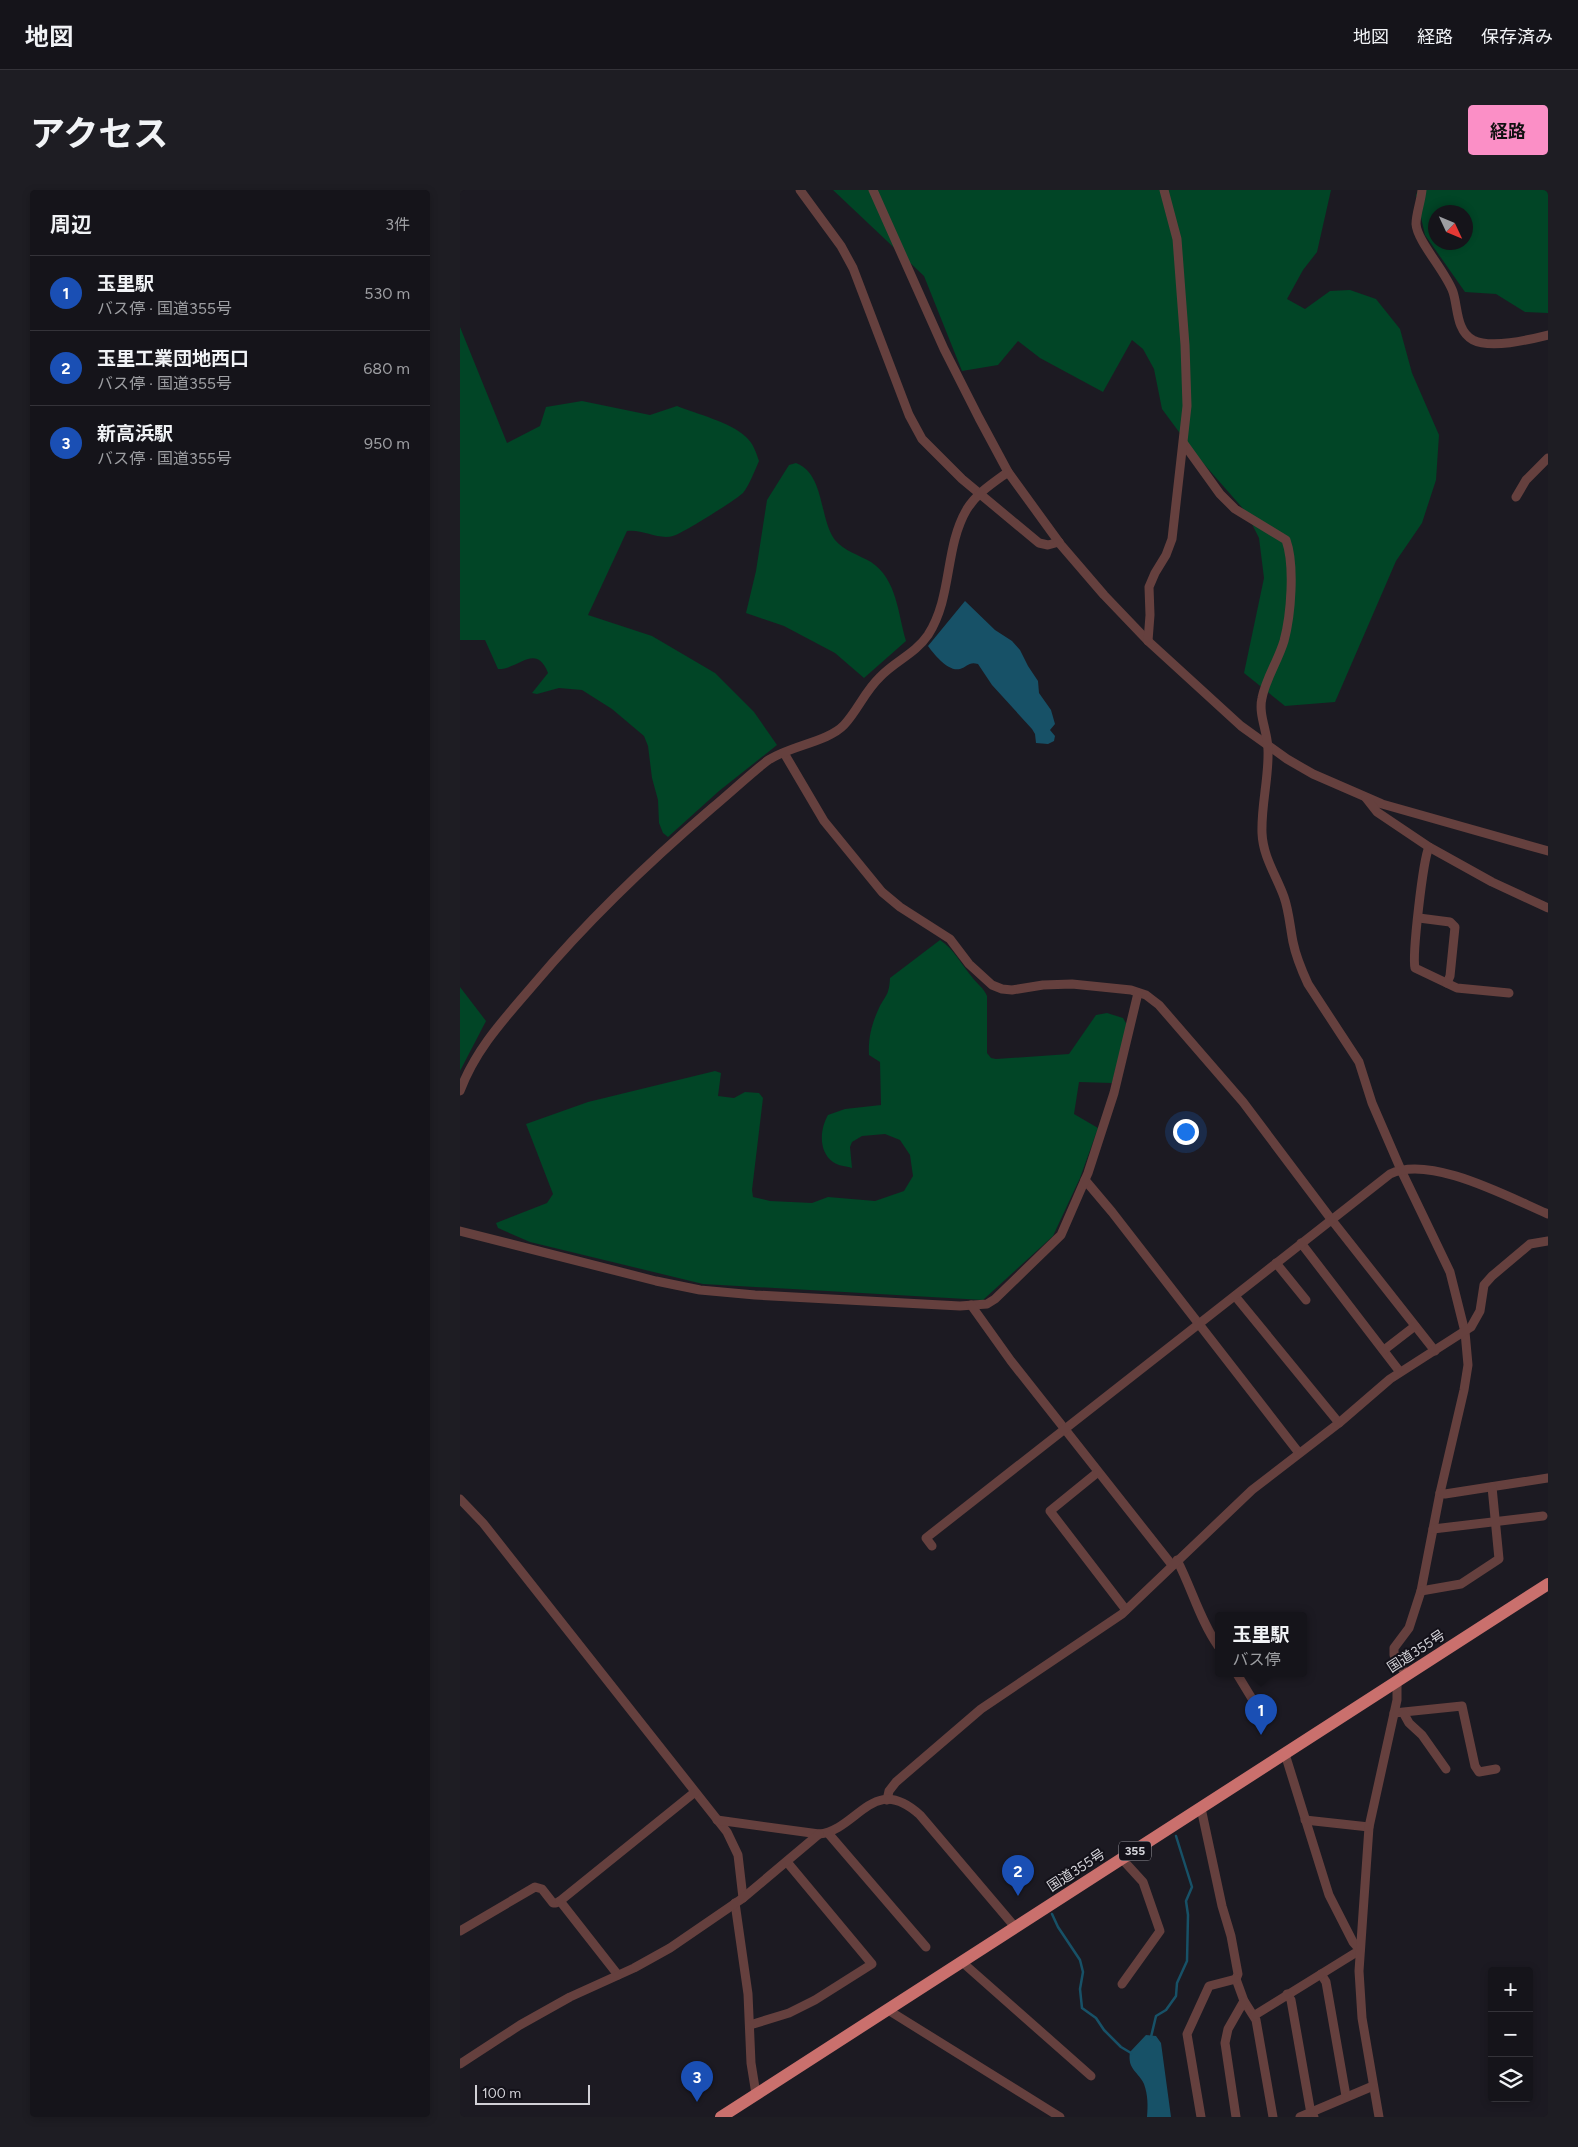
<!DOCTYPE html>
<html lang="ja">
<head>
<meta charset="utf-8">
<style>
	:root { --surface:#15141a; --page:#1e1d23; --text:#f1f3f6; --muted:#9d9ea2; --line:#343339; --accent:#fb8fc6 }
	body { margin:0; font-family:Figtree,"Noto Sans JP",sans-serif; background:var(--page); color:var(--text) }
	.controls { position:absolute; right:15px; bottom:15px; display:grid; overflow:hidden; border-radius:5px; box-shadow:0 2px 8px #0003 }
	.controls button { width:45px; height:45px; display:grid; place-items:center; padding:0; border:0; border-bottom:1px solid var(--line); background:var(--surface); color:var(--text); font:25px sans-serif }
	.compass { position:absolute; left:968px; top:15px; width:45px; height:45px; border-radius:50%; background:var(--surface); box-shadow:0 2px 8px #0003; rotate:134deg }
	.scale { position:absolute; left:15px; bottom:12px; width:115px; box-sizing:border-box; padding-left:5px; border:2px solid #d2d1d7; border-top:0; font-size:14px; line-height:18px; white-space:nowrap; color:#d2d1d7; -webkit-text-stroke:4px #131119; paint-order:stroke }
	.you { position:absolute; left:725px; top:941px; width:18px; height:18px; margin:-12px; border:4px solid #fff; border-radius:50%; background:#1a73e8; box-shadow:0 0 0 8px #1a73e833 }
	.badge { display:grid; place-items:center; width:32px; height:32px; border-radius:50%; background:var(--accent); color:#fff; font-size:16px; font-weight:700 }
	.pin { position:absolute; translate:-50% -41px; filter:drop-shadow(0 1px 2px #0008) }
	.pin::after { content:''; position:absolute; top:26px; width:18px; height:15px; background:inherit; clip-path:polygon(0 0,100% 0,50% 100%) }
	.popup { position:absolute; left:755px; top:1422px; width:92px; height:65px; box-sizing:border-box; display:grid; place-content:center; border-radius:5px; background:var(--surface); filter:drop-shadow(0 1px 4px #0005); font-size:16px; white-space:nowrap; color:var(--muted) }
	.popup b { font-size:19px; color:var(--text) }
	.popup::after { content:''; position:absolute; left:50%; top:100%; margin-left:-10px; border:10px solid transparent; border-top-color:var(--surface) }
	.list { margin:0; padding:0; list-style:none }
	h2 { display:flex; justify-content:space-between; align-items:center; height:65px; margin:0; padding:0 20px; font-size:21px }
	h2 small { font-size:16px; font-weight:400; color:var(--muted) }
	.list li { display:grid; grid-template-columns:32px 1fr auto; gap:15px; align-items:center; box-sizing:border-box; height:75px; padding:0 20px; border-top:1px solid var(--line) }
	.list b { display:block; font-size:19px; white-space:nowrap }
	.list p { margin:0; font-size:16px; white-space:nowrap; color:var(--muted) }
	.list em { font-size:16px; font-style:normal; color:var(--muted) }
	.icon { flex:none; width:28px; height:28px; fill:none; stroke:currentColor; stroke-width:2; stroke-linecap:round; stroke-linejoin:round }
	.map { position:relative; flex:none; width:1088px; height:1927px; overflow:hidden; border-radius:5px }
	header { display:flex; align-items:center; gap:30px; box-sizing:border-box; height:70px; padding:0 25px; background:var(--surface); border-bottom:1px solid var(--line) }
	header strong { font-size:24px }
	nav { display:flex; gap:28px; margin-inline-start:auto; font-size:18px }
	.intro { display:flex; align-items:center; justify-content:space-between; box-sizing:border-box; height:120px; padding:0 30px }
	h1 { margin:0; font-size:35px }
	.button { padding:12px 22px; border-radius:5px; background:var(--accent); color:#111; font-size:18px; font-weight:700 }
	main { display:flex; gap:30px; padding:0 30px }
	aside { flex:1; background:var(--surface); border-radius:5px; box-shadow:0 2px 8px #0003 }
	.map>svg:first-child { display:block }
</style>
</head>
<body>
<header>
<strong>地図</strong>
<nav><a>地図</a><a>経路</a><a>保存済み</a></nav>
</header>
<div class="intro"><h1>アクセス</h1><a class="button">経路</a></div>
<main>
<aside>
<h2>周辺<small>3件</small></h2>
<ul class="list">
<li><span class="badge" style="background:#1a4fb4">1</span><div><b>玉里駅</b><p>バス停 · 国道355号</p></div><em>530 m</em></li>
<li><span class="badge" style="background:#1a4fb4">2</span><div><b>玉里工業団地西口</b><p>バス停 · 国道355号</p></div><em>680 m</em></li>
<li><span class="badge" style="background:#1a4fb4">3</span><div><b>新高浜駅</b><p>バス停 · 国道355号</p></div><em>950 m</em></li>
</ul>
</aside>
<div class="map">
<svg width="1088" height="1927" viewBox="0 0 1088 1927">
	<rect width="100%" height="100%" fill="#1c1a22"/>
	<!-- green -->
	<g fill="#014526" fill-rule="evenodd">
		<polygon points="373,0 871,0 857,62 843,80 827,109 845,119 870,101 890,100 916,109 940,139 952,183 979,245 976,290 962,333 936,371 875,512 825,516 784,483 804,388 799,348 786,322 736,265 702,219 694,179 683,159 672,150 643,202 580,168 558,151 538,175 502,181 464,86"/>
		<path d="M958 0H1088V123L1065 122 1036 104 1005 102 965 45 956 5ZM976 22H1006V52H976Z"/>
		<path d="M0 137 47 253 80 236 86 217 122 211 190 225 217 216C236 224 271 232 286 247 293 253 296 262 299 271 294 282 290 294 283 303 277 309 222 344 213 346 198 350 183 339 167 341L128 425 192 446 255 483 294 522 317 555 259 601 208 647 203 643 199 633 198 610 192 588 188 556 184 546 152 519 122 500 99 498 77 504 72 503 88 483C76 452 58 480 38 479L25 450H0Z"/>
		<path d="M336 273C365 284 359 329 375 350 384 361 399 365 411 372 437 389 438 424 446 451L404 488 375 463 324 436 286 423 296 381 307 310 329 275Z"/>
		<path d="M480 750C494 759 501 774 512 787 517 794 524 798 527 806V863L531 868 536 869 609 864 636 825 647 823 663 828 667 835 652 893 619 892 614 924 638 938 620 988 593 1046 523 1110 243 1094 70 1052 38 1038 36 1033 87 1013 93 1004 66 934 128 912 255 881 261 883 258 906 274 908 285 902 299 903 303 908 292 1000 293 1007 310 1011 352 1013 368 1007 415 1011 444 1001 453 986 450 965 440 950 425 944 402 946 392 952 390 957 392 978C386 976 378 976 373 972 358 961 360 939 368 925L385 919 421 915 420 872 409 865C408 848 412 833 419 818 426 804 429 806 430 788Z"/>
		<polygon points="0,797 26,831 0,881"/>
	</g>
	<!-- water -->
	<g fill="#175167">
		<path d="M505 411 535 440 552 451 560 460 568 476 578 491 579 503 591 520 595 534 590 540 595 546 594 551 588 554 576 553 575 544 572 539 532 495 518 474C509 471 507 477 500 479 488 482 474 464 468 456Z"/>
		<path d="M686 1845 696 1846 701 1853 711 1927H687C688 1916 688 1905 684 1894 679 1882 667 1880 670 1862Z"/>
	</g>
	<g fill="none" stroke-linecap="round" stroke-linejoin="round">
		<!-- stream -->
		<g stroke="#175167" stroke-width="2.5">
			<polyline points="592,1724 598,1737 620,1770 623,1782 620,1799 622,1818 636,1828 644,1840 661,1857 671,1863"/>
			<polyline points="691,1847 696,1826 706,1820 716,1806 717,1793 727,1771 728,1725 726,1711 732,1697 716,1646"/>
		</g>
		<!-- minor -->
		<g stroke="#65403e" stroke-width="9">
			<polyline points="340,0 381,56 393,78 449,225 462,249 502,289 579,353 588,355 599,352"/>
			<polyline points="413,0 484,159 519,228 548,282 601,355 644,405 688,451 781,536 827,569 853,584 922,614 1088,661"/>
			<path d="M962 0C961 11 956 24 956 34 957 51 986 82 993 102 998 117 996 141 1013 150 1031 159 1068 150 1088 145"/>
			<path d="M724 254 760 304 775 319 826 350C835 375 831 425 824 451 818 471 806 488 802 508 798 525 808 542 808 560 809 588 801 615 802 643 803 667 816 685 824 707 829 721 830 737 833 752 836 767 842 781 848 794L899 872 912 913 941 980 990 1082 1005 1142 1008 1175 1004 1200 980 1303 961 1401 949 1438 934 1458V1465L946 1485"/>
			<polyline points="1056,307 1066,290 1088,268"/>
			<polyline points="688,451 690,425 689,397 695,383 706,365 712,349 727,216 725,155 717,49 704,0"/>
			<polyline points="324,563 364,631 422,702 440,717 490,749 509,774 532,795 542,799 552,800 583,795 612,794 671,800 686,805 699,815 783,912 871,1029 975,1161"/>
			<polyline points="906,608 917,622 969,657 1032,692 1088,718"/>
			<path d="M969 657C963 670 952 765 955 778L997 798 1049 803"/>
			<polyline points="959,728 990,732 995,737 990,786 987,793"/>
			<path d="M0 901C16 858 46 827 75 793 129 729 189 672 252 618 270 603 288 586 307 571 328 556 368 552 384 535 398 520 405 501 420 487 435 471 455 464 468 445 493 406 484 358 507 319 517 303 533 293 548 282"/>
			<polyline points="625,990 652,1022 839,1263"/>
			<polyline points="0,1041 196,1091 240,1100 295,1105 500,1116 527,1114 535,1109 601,1045 628,983 654,903 678,803"/>
			<polyline points="841,1053 940,1182"/>
			<polyline points="816,1073 846,1110"/>
			<polyline points="775,1106 879,1233"/>
			<polyline points="511,1115 551,1171 712,1375"/>
			<polyline points="924,1160 955,1136"/>
			<polyline points="638,1282 590,1321 666,1420"/>
			<polyline points="980,1303 985,1304 1088,1288"/>
			<polyline points="0,1309 23,1333 267,1642 278,1665 283,1708"/>
			<polyline points="973,1339 1083,1326"/>
			<path d="M472 1356 466 1348 930 984C970 964 1050 1008 1088 1024"/>
			<path d="M717 1370C732 1399 740 1430 758 1456"/>
			<polyline points="961,1401 1001,1394 1039,1369 1032,1297"/>
			<polyline points="777,1484 805,1530"/>
			<polyline points="934,1523 1002,1516 1015,1576 1019,1582 1036,1579"/>
			<polyline points="944,1524 949,1533 962,1545 986,1579"/>
			<polyline points="427,1610 429,1601 436,1592 521,1519 662,1424 792,1300 879,1233 930,1189 1011,1137 1020,1121 1024,1095 1032,1086 1070,1054 1088,1051"/>
			<polyline points="741,1618 762,1716 771,1746 778,1784 776,1789 784,1811 796,1830 813,1927"/>
			<path d="M257 1630 359 1644C398 1640 413 1582 460 1625L555 1737"/>
			<polyline points="845,1630 909,1637"/>
			<polyline points="368,1643 466,1757"/>
			<polyline points="275,1713 288,1804 291,1873 296,1904"/>
			<polyline points="0,1741 75,1697 82,1699 93,1713 96,1713 100,1711"/>
			<polyline points="502,1772 631,1886"/>
			<polyline points="861,1784 866,1792 886,1906"/>
			<polyline points="158,1785 100,1711 235,1602"/>
			<polyline points="662,1794 700,1741 683,1692 662,1669"/>
			<polyline points="827,1804 831,1810 850,1918 854,1927"/>
			<polyline points="428,1820 600,1927"/>
			<polyline points="795,1825 900,1760 893,1752 869,1705 825,1564"/>
			<polyline points="290,1835 329,1823 355,1810 412,1774 327,1672"/>
			<polyline points="0,1874 60,1835 110,1807 174,1778 210,1758 283,1708 359,1644"/>
			<polyline points="741,1927 727,1844 749,1796 776,1789"/>
			<polyline points="776,1927 765,1853 768,1839 784,1811"/>
			<polyline points="840,1927 913,1896"/>
			<polyline points="919,1927 902,1828 899,1781 909,1637 937,1510 937,1490"/>
		</g>
		<!-- highway -->
		<polyline stroke="#ca706d" stroke-width="12" points="261,1927 1088,1394"/>
	</g>
	<g text-anchor="middle" stroke-width="4" stroke-linejoin="round" paint-order="stroke">
		<!-- shield labels -->
		<rect fill="#131119" stroke="#99979e" stroke-width="1" x="659" y="1651.5" width="32" height="19" rx="4"/>
		<g font-size="12" font-weight="bold" fill="#d2d1d7">
			<text x="675" y="1665">355</text>
		</g>
		<!-- street labels -->
		<g font-size="14" fill="#d2d1d7" stroke="#131119">
			<text transform="translate(956 1461) rotate(-33)" y="5">国道355号</text>
			<text transform="translate(616 1680) rotate(-33)" y="5">国道355号</text>
		</g>
	</g>
</svg>
<div class="controls">
<button>+</button>
<button>−</button>
<button><svg class="icon" aria-label="layers" viewBox="0 0 24 24"><path d="M12 4l9 5-9 5-9-5zM3 14l9 5 9-5"/></svg></button>
</div>
<svg class="compass" viewBox="-18 -18 36 36"><path d="M0-13l5 13h-10z" fill="#e53935"/><path d="M0 13l5-13h-10z" fill="#9d9ea2"/></svg>
<div class="scale">100 m</div>
<div class="you"></div>
<div class="pin badge" style="left:801px;top:1545px;background:#1a4fb4">1</div>
<div class="popup"><b>玉里駅</b>バス停</div>
<div class="pin badge" style="left:558px;top:1706px;background:#1a4fb4">2</div>
<div class="pin badge" style="left:237px;top:1912px;background:#1a4fb4">3</div>
</div>
</main>
</body>
</html>
